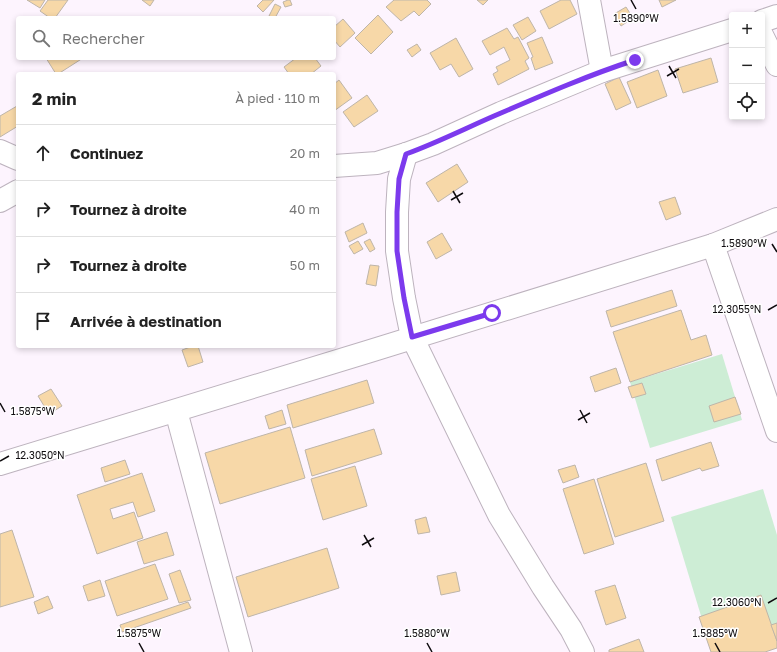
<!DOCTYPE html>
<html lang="fr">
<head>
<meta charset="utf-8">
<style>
	:root { --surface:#fff; --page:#f6f6f6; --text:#222; --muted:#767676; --line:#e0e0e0 }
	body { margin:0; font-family:"Golos Text",sans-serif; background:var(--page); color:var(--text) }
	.controls { position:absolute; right:12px; top:12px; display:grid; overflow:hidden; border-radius:4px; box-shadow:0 2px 6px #0003 }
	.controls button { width:36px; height:36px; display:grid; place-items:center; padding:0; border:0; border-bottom:1px solid var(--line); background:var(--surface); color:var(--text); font:20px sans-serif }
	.stop { position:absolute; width:12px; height:12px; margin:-9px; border:3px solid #7c3aed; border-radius:50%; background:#fff }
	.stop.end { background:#7c3aed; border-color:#fff; box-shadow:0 1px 4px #0008 }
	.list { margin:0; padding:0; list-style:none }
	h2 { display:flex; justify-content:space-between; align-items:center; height:52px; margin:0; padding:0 16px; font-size:17px }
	h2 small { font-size:13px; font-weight:400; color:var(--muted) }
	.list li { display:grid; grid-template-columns:26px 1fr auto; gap:12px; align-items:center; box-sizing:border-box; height:56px; padding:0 16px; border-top:1px solid var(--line) }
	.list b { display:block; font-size:15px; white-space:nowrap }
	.list em { font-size:13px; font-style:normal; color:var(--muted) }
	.icon { flex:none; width:22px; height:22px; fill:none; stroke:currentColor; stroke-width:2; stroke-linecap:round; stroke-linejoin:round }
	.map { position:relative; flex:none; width:777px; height:652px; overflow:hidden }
	.search { position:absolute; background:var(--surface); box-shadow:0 2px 6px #0003; left:16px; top:16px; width:320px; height:44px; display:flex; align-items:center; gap:10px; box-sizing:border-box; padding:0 14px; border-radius:4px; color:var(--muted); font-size:15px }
	.panel { position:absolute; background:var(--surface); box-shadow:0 2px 6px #0003; left:16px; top:72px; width:320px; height:276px; border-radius:4px }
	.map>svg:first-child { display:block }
</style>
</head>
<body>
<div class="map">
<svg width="777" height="652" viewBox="0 0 777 652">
	<rect width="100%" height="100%" fill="#fdf4fe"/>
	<!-- green -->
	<g fill="#cdedd5">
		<polygon points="722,354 742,420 650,448 630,382"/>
		<polygon points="763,489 777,535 777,647 712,652 671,517"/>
	</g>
	<!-- building -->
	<g fill="#f7d8a8" stroke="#beb5a9">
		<polygon points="27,0 45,0 40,8"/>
		<polygon points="48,0 68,0 55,18 50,18 40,11"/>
		<polygon points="142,0 154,0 150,6"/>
		<polygon points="263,0 274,0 263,12 257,6"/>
		<polygon points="288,0 290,0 292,5 285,7 283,2"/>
		<polygon points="394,0 427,0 431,4 419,16 414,11 401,21 386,7"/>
		<polygon points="477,0 488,0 483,5"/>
		<polygon points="561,0 570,0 577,14 549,29 540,11"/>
		<polygon points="659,0 676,0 662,7"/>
		<polygon points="275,4 281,7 275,18 273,18 269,16"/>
		<polygon points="626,7 633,18 621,26 614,14"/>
		<polygon points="378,15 393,32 371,54 355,38"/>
		<polygon points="528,17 536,31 522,40 513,25"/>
		<polygon points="343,19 355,33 340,47 334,40 334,27"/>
		<polygon points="507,28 514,39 518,37 529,58 525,61 529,69 498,85 493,74 498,71 496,67 510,60 504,47 490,55 482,41"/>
		<polygon points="542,37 553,63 535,70 531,58 533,57 527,43"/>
		<polygon points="456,38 473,69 459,77 451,64 440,70 430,53"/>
		<polygon points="417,44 421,50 412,57 407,50"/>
		<polygon points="46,58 83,58 58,74 56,74"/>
		<polygon points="296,58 315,58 321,66 311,74 289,74 284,67"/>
		<polygon points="711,58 718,82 683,93 675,69"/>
		<polygon points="658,70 667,96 637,108 627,82"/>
		<polygon points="619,77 631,103 616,110 605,84"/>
		<polygon points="339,80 352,98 334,111 334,84"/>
		<polygon points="367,95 378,111 354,127 343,112"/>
		<polygon points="17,106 18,126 0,137 0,116"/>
		<polygon points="457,164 468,182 438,202 426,183"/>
		<polygon points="675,197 681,214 666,220 659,202"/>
		<polygon points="363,223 367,233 349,242 345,232"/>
		<polygon points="442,233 452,250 436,259 427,242"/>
		<polygon points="370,239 375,249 370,252 364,242"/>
		<polygon points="358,241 363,249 354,254 349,246"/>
		<polygon points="370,265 379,266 376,286 366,284"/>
		<polygon points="672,290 677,306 611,327 606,311"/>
		<polygon points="681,310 691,340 706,335 712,355 630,382 613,332"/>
		<polygon points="193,346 198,346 203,362 188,367 182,350"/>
		<polygon points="616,368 621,383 595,392 590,377"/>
		<polygon points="367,380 374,403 293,428 287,405"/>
		<polygon points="642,383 646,394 632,398 628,387"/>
		<polygon points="51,389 62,406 49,414 38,396"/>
		<polygon points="735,397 741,414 714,422 709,406"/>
		<polygon points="282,410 286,424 269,429 265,416"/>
		<polygon points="290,427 305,478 220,504 205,453"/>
		<polygon points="374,429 382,454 312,476 305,450"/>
		<polygon points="711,442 719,466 702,471 700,468 662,481 656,460"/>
		<polygon points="125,460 130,474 105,482 101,468"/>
		<polygon points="646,463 664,521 615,537 597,479"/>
		<polygon points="575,465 579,477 563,483 558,470"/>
		<polygon points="355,466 367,506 323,520 311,479"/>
		<polygon points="142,473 155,511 138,517 133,502 110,509 113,519 134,512 143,538 97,554 77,495"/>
		<polygon points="594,479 614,544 584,554 563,489"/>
		<polygon points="426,517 430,532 418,534 415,520"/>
		<polygon points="12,530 34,597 0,607 0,534"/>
		<polygon points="167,532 174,555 144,564 137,542"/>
		<polygon points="327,548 339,588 248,617 236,577"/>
		<polygon points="155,564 168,599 117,616 105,581"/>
		<polygon points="180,570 191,600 179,603 169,574"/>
		<polygon points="456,572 460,591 441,595 437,576"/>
		<polygon points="100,580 105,596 88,601 83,586"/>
		<polygon points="615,585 626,618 606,625 595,591"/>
		<polygon points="761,595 777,641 777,648 765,652 711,652 699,617"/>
		<polygon points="48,596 53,608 38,614 34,602"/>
		<polygon points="188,602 191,608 122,632 120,625"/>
		<polygon points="777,623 777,641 771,625"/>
		<polygon points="639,639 644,652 609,652 609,650"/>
	</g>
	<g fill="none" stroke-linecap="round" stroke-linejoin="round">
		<defs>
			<g id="street">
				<polyline points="589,0 602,71"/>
				<polyline points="762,21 777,16"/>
				<polyline points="762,35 777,65"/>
				<polyline points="0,151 18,159"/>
				<polyline points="406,154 399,179 397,212 397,251 404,298 412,337 499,515 543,587 571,629 583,652"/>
				<polyline points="334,166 377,163 406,154 433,144 501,113 602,71 732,30"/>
				<polyline points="0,201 18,191"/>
				<polyline points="713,245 777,431"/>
				<polyline points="176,411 241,652"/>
				<polyline points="0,464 367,352 713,245 777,219"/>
			</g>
		</defs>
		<!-- street casing -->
		<use href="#street" stroke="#bdb3be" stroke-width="24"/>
		<!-- street -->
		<use href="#street" stroke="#fff" stroke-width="22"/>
	</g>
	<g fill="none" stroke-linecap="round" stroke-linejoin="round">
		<!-- route -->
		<path stroke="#7c3aed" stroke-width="5" d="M492 313 412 337 404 298 397 251V212L399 179 406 154C439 142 470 126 501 113 545 94 589 75 635 60"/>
	</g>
	<!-- ticks -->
	<path fill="none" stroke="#0f0c0f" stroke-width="1.5" d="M631 0 636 9M669 66 676 78M667 76 679 69M453 191 460 203M451 200 463 193M772 244 777 252M768 310 777 305M0 403 5 412M580 410 587 423M578 420 590 413M0 461 9 456M364 535 371 547M362 545 374 538M768 603 777 598M139 643 144 652M427 643 432 652M715 643 720 652"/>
	<g font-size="10" text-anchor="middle" fill="#0f0c0f" stroke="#fff" stroke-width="3" stroke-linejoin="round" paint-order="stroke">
		<text x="636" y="22">1.5890°W</text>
		<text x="744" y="247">1.5890°W</text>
		<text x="737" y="313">12.3055°N</text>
		<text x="33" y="415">1.5875°W</text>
		<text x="40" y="459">12.3050°N</text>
		<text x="737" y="606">12.3060°N</text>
		<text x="139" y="637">1.5875°W</text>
		<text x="427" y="637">1.5880°W</text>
		<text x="715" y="637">1.5885°W</text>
	</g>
</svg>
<div class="controls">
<button>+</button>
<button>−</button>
<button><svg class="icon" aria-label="locate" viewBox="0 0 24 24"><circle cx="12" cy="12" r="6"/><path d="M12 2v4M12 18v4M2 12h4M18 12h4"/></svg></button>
</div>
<div class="stop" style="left:492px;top:313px"></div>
<div class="stop end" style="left:635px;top:60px"></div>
<div class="search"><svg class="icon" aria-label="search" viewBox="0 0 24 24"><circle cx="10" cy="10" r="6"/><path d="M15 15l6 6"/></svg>Rechercher</div>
<section class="panel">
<h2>2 min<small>À pied · 110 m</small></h2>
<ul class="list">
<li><svg class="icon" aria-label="ahead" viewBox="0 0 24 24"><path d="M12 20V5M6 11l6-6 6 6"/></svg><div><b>Continuez</b></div><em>20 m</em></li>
<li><svg class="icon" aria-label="right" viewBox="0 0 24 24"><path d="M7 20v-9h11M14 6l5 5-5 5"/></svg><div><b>Tournez à droite</b></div><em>40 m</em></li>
<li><svg class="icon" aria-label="right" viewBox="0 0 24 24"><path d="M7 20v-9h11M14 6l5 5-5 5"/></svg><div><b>Tournez à droite</b></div><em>50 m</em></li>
<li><svg class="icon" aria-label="arrive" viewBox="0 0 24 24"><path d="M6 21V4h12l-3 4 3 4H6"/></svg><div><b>Arrivée à destination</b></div></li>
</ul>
</section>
</div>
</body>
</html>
